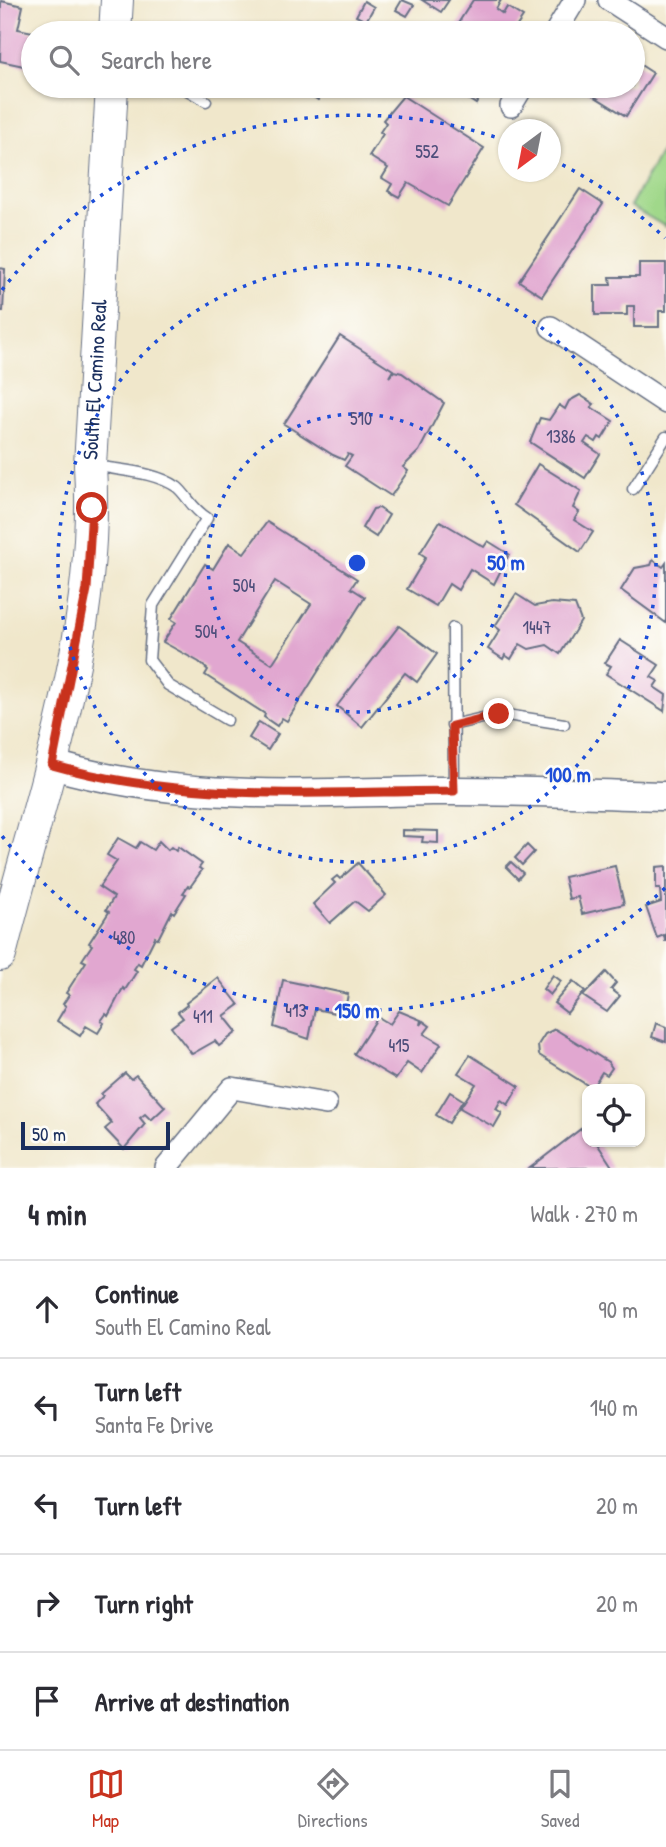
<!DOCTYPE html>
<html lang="en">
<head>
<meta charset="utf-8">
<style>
	:root { --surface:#fff; --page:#f2f2f3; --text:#2b2b33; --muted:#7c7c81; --line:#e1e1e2; --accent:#c8321e }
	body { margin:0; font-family:"Patrick Hand",sans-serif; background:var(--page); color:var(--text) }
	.controls { position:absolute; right:21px; bottom:21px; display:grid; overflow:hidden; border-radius:14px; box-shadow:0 2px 5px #0004 }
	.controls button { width:63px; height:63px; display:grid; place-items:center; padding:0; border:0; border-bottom:2px solid var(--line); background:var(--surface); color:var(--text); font:35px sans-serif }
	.compass { position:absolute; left:498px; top:119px; width:63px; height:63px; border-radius:50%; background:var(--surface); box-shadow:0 2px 5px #0004; rotate:212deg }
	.scale { position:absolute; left:21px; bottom:18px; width:149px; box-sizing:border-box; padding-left:7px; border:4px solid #1b2f5e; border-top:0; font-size:19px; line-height:24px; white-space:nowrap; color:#1b2f5e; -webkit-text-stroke:5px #fdfcf7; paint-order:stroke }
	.stop { position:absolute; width:21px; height:21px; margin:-16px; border:5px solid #c8321e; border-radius:50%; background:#fff }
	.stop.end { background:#c8321e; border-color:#fff; box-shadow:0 2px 7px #0008 }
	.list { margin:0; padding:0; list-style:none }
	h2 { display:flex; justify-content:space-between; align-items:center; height:91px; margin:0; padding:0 28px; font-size:30px }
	h2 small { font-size:23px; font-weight:400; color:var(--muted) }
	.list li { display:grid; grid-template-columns:46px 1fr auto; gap:21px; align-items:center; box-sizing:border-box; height:98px; padding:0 28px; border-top:2px solid var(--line) }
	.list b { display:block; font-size:26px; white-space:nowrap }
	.list p { margin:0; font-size:23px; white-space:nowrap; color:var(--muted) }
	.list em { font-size:23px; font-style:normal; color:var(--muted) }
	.icon { flex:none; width:38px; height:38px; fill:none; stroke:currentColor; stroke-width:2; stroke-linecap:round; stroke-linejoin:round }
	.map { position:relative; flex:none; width:666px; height:1168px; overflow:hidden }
	.search { position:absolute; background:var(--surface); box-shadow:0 2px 5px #0004; left:21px; right:21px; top:21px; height:77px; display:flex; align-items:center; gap:18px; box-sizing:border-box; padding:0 24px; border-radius:38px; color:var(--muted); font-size:26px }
	.sheet { height:581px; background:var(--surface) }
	nav { display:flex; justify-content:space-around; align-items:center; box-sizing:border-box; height:98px; border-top:2px solid var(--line); background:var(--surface); font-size:19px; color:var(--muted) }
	nav a { display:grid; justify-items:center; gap:4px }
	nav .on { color:var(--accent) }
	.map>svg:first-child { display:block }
</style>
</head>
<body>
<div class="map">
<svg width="666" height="1168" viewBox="0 0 666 1168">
	<rect width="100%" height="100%" fill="#fdfcf7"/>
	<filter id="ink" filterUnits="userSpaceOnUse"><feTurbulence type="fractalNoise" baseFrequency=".0143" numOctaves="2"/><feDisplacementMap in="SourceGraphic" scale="14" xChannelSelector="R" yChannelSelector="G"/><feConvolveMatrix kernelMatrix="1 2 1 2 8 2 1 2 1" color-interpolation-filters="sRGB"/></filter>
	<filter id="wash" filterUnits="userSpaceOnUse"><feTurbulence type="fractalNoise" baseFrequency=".00686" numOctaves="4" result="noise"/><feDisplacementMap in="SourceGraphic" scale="28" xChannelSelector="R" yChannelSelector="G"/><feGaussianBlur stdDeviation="1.57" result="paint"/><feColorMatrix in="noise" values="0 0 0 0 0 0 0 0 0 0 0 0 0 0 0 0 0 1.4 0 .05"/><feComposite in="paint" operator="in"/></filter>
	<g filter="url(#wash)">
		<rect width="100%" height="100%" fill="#f0e7cb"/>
		<!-- green -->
		<polygon fill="#a0d88a" stroke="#5e8474" stroke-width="2" points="666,143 666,227 630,206"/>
		<g id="blocks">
			<!-- building -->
			<g fill="#e1a7d0" fill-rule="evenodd">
				<polygon points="402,0 414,5 407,16 396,10"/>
				<polygon points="422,0 449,0 441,12"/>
				<polygon points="473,0 501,0 496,9 503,14 507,7 523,17 512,33 469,33 457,25"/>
				<polygon points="1,1 23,6 18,29 33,32 33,68 0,61"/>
				<polygon points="364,1 374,7 366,21 356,16"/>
				<polygon points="633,60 653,73 626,116 581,88 633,86"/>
				<polygon points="297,86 327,86 318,100"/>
				<polygon points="473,86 484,91 476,104 465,97"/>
				<polygon points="403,96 484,148 448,206 408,183 399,197 388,191 392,184 382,178 388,168 369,156 383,134 380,132 386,123 383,120"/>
				<polygon points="580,189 603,204 542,296 519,281"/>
				<polygon points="639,263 666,263 666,311 659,311 659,327 634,327 634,306 627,306 627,315 595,315 595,285 611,285 610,277 639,277"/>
				<polygon points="0,268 5,269 3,311 0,311"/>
				<polygon points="340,336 393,370 389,377 394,371 402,373 444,403 419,451 403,467 408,471 391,496 345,466 352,456 348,454 344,460 333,455 284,424"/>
				<polygon points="580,395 594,404 591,407 613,421 602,439 599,437 596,442 588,437 584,443 600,454 585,478 530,442 540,418 549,420 559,405 565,409 569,401"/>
				<polygon points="538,464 581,491 573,508 579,512 574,520 593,532 580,552 514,505"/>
				<polygon points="379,508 389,515 376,537 362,528 373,509"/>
				<polygon points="440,521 484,547 488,541 509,554 494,584 470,569 458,590 449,584 436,606 407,589 426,557 420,553"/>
				<path d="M267 522 357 579 351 588 365 597 287 721 282 718 277 726 264 717 265 714 205 675 208 670 199 662 163 642 176 622 171 619 205 564 213 569 229 543 244 553ZM275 581 311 604 272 664 237 642Z"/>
				<polygon points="653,560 663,567 666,563 666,623 621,590 635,568 651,565"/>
				<polygon points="516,594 535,606 552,603 575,605 581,621 560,654 547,645 529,649 520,644 511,659 505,655 503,659 488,649 500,630 495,626"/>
				<polygon points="399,626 437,654 417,682 405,673 362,727 337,706"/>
				<polygon points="620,640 659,665 651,677 658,681 654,687 666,695 664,711 606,674 611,666 605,663"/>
				<polygon points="259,722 278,734 268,750 249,738"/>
				<polygon points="402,830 438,831 438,843 422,842 423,837 402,836"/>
				<polygon points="118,838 136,848 140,842 153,850 159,841 168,850 171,847 176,851 178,847 202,864 199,868 202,870 190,887 188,886 183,893 186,894 174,913 172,911 158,939 155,937 141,965 138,963 134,969 137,971 125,990 123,988 108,1016 106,1014 101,1021 104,1023 98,1033 86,1026 80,1036 57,1021 66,1006 63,1004 69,995 66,993 86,962 82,960 92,945 89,943 109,912 106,910 114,897 99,887 117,861 107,855"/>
				<polygon points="527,845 534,852 522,865 515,858"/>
				<polygon points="511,862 523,873 518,879 506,867"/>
				<polygon points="358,863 386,895 368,911 355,901 330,923 313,904 335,883 332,880 337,876 340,879"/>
				<polygon points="615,866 624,904 582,914 578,897 569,899 564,877"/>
				<polygon points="666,866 666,941 665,941 664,935 657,938 646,907 661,902 660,889 656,889 656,867"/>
				<polygon points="606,972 616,983 611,989 620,996 607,1012 583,996"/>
				<polygon points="553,975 561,981 550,995 543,989"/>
				<polygon points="218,978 239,1005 224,1016 237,1032 219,1046 215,1041 192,1054 171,1027 183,1018 178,1012 187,1005 186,1003"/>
				<polygon points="283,980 348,994 344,1015 315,1009 309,1039 274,1027"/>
				<polygon points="573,981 585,991 567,1013 554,1003"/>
				<polygon points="399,1011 421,1020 420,1025 423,1021 430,1026 424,1034 441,1044 422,1073 407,1063 396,1079 354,1054 378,1017 390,1024"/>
				<polygon points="656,1023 666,1027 666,1042 652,1037"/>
				<polygon points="555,1029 608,1062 612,1068 607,1075 602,1072 592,1088 539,1055 538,1045 545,1034"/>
				<polygon points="470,1055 519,1086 508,1105 501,1100 496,1109 502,1113 494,1127 460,1108 476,1084 458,1073"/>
				<polygon points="125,1073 131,1079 136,1075 165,1107 151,1120 145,1114 140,1118 145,1124 124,1149 105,1129 112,1123 95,1104 103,1096 101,1094"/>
				<polygon points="450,1092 463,1100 449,1123 436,1115"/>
				<polygon points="582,1128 587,1134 587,1142 596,1142 613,1168 530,1168"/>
			</g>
		</g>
	</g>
	<g filter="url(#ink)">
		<use href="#blocks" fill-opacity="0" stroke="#666f84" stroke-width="2"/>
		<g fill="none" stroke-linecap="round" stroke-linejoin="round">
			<defs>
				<g id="service">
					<polyline points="157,86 182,87 206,101"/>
					<path d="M93 465C119 471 154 471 177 487 187 495 191 508 207 518L153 605 149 660 168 685 227 720"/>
					<polyline points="633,489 666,437"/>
					<polyline points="453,628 454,791"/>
					<polyline points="452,725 500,714 564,724"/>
				</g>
				<g id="minor">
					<polyline points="609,0 666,37"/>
					<polyline points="555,33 575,0"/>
					<polyline points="511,106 523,86"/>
					<polyline points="551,327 666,403"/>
					<polyline points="166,1168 232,1088 326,1104"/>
				</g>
				<path id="secondary" d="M53 765C181 802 301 793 432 791 510 790 588 794 666 796"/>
				<g id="primary">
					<polyline points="115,33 117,0"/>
					<path id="s1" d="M0 955C40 794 100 633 90 465L112 86"/>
				</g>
			</defs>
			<!-- service casing -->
			<use href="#service" stroke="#666f84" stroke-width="13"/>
			<!-- minor casing -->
			<use href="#minor" stroke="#666f84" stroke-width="24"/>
			<!-- secondary casing -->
			<use href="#secondary" stroke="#666f84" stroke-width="31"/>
			<!-- primary casing -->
			<use href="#primary" stroke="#666f84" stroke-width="34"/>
			<!-- service -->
			<use href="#service" stroke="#fff" stroke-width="10"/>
			<!-- minor -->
			<use href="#minor" stroke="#fff" stroke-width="21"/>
			<!-- secondary -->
			<use href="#secondary" stroke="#fff" stroke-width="28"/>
			<!-- primary -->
			<use href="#primary" stroke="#fff" stroke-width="32"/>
		</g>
	</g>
	<g fill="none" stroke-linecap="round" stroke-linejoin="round" filter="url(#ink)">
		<!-- route -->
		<path stroke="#c8321e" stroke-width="9" d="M92 508 87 589 52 765C186 803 317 792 454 791L452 726 499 714"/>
	</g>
	<!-- distance rings -->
	<g fill="none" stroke="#1d4ed8" stroke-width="3.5" stroke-dasharray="3.5 7">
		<circle cx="357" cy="563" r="149"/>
		<circle cx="357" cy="563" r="299"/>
		<path d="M665 888A448 448 0 0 1 2 836M2 290A448 448 0 0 1 507 141M553 160A448 448 0 0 1 665 238"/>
	</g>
	<g text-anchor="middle" stroke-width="5" stroke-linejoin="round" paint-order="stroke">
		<!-- number labels -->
		<g font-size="18" fill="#4c4d7a">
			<text x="427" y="158">552</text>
			<text x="361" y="425">510</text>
			<text x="561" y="443">1386</text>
			<text x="244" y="592">504</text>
			<text x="537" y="634">1447</text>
			<text x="206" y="638">504</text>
			<text x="124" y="944">480</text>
			<text x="296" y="1017">413</text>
			<text x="203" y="1023">411</text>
			<text x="399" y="1052">415</text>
		</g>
		<!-- street labels -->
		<g font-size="21" fill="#1b2f5e" stroke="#fdfcf7">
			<text dy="7" stroke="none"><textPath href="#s1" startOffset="586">South El Camino Real</textPath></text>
		</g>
	</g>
	<circle cx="357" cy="563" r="10" fill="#1d4ed8" stroke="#fdfcf7" stroke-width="3.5"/>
	<g font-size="21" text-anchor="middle" font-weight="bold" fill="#1d4ed8" stroke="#fdfcf7" stroke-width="5" stroke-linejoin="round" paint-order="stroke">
		<text x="506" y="570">50 m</text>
		<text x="568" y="782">100 m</text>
		<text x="357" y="1018">150 m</text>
	</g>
</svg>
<div class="controls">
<button><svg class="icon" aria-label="locate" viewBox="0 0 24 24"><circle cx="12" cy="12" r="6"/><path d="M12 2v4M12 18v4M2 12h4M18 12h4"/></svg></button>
</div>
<svg class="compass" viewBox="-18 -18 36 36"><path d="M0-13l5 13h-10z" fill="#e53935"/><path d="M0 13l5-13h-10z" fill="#7c7c81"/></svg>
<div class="scale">50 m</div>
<div class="stop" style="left:92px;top:508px"></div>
<div class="stop end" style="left:499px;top:714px"></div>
<div class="search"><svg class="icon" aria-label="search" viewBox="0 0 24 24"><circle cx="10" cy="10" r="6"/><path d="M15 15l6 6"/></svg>Search here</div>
</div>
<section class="sheet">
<h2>4 min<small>Walk · 270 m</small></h2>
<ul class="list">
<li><svg class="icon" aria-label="ahead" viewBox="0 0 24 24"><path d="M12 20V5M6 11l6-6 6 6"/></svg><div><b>Continue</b><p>South El Camino Real</p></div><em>90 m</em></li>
<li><svg class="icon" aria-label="left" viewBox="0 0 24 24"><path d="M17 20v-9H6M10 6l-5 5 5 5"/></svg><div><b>Turn left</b><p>Santa Fe Drive</p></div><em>140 m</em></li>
<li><svg class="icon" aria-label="left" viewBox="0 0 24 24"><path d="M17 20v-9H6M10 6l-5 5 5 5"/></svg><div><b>Turn left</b></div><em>20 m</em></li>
<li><svg class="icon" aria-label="right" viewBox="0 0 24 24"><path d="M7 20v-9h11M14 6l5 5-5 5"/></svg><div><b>Turn right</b></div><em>20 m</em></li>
<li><svg class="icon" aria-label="arrive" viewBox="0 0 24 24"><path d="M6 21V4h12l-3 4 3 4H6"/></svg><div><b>Arrive at destination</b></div></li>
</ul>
</section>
<nav>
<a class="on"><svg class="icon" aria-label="map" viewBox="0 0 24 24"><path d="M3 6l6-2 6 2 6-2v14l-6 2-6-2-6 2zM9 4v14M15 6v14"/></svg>Map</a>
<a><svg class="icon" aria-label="directions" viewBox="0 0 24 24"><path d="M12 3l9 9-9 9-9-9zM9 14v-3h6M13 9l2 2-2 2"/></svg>Directions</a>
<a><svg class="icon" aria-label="saved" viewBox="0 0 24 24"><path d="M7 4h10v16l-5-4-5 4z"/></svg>Saved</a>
</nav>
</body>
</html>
